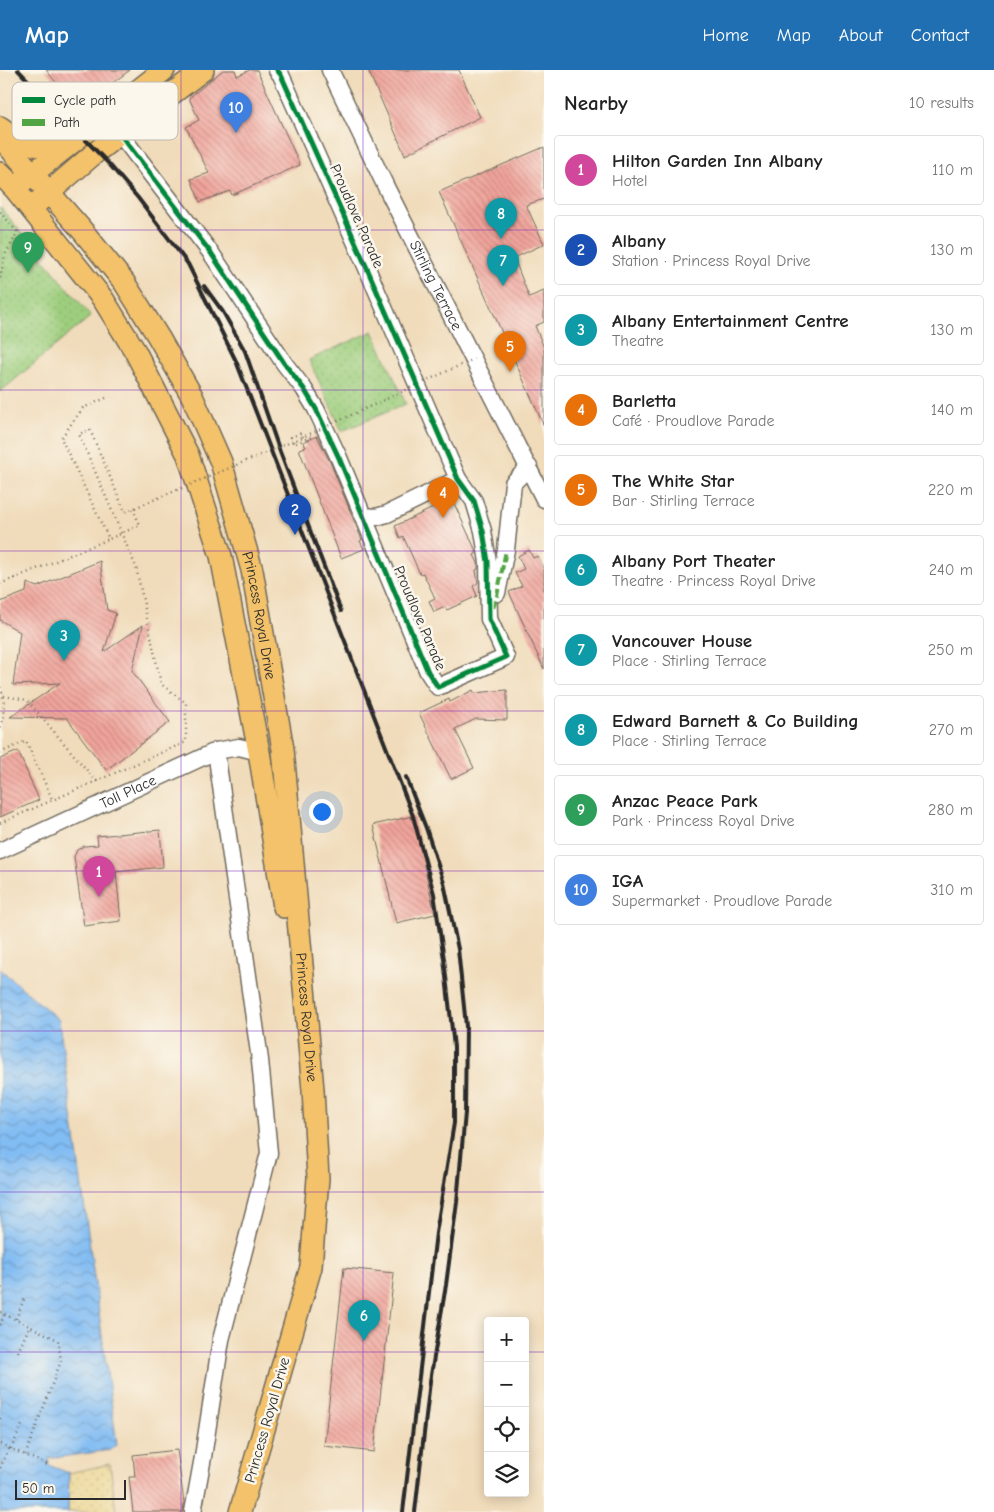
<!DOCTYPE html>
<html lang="en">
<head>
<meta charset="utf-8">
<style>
	:root { --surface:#fff; --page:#f6f6f6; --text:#222; --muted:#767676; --line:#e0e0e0; --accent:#1f6fb2 }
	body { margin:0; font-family:"Comic Neue",sans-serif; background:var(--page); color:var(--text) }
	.controls { position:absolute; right:15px; bottom:15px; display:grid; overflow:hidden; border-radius:5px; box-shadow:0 2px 12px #0003 }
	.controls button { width:45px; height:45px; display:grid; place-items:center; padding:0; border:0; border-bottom:1px solid var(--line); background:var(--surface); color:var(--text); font:25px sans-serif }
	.scale { position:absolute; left:15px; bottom:12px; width:111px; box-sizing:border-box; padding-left:5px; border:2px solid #2b2b2b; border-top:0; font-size:14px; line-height:18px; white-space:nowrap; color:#2b2b2b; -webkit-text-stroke:4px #fbf7ec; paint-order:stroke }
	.you { position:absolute; left:321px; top:741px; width:18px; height:18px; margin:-12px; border:4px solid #fff; border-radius:50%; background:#1a73e8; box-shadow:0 0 0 8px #1a73e833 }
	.badge { display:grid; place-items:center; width:32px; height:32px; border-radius:50%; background:var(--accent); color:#fff; font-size:16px; font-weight:700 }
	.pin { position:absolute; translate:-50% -41px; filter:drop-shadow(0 1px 2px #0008) }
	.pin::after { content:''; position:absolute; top:26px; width:18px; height:15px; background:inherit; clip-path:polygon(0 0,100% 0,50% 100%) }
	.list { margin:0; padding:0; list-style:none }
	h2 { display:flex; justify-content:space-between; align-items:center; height:65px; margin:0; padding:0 20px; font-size:21px }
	h2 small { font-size:16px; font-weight:400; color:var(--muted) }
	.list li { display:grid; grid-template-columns:32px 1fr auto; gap:15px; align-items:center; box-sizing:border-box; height:70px; margin:0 10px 10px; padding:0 10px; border:1px solid var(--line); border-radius:5px }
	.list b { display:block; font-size:19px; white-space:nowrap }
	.list p { margin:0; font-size:16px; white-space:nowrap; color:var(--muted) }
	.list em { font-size:16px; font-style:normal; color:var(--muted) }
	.icon { flex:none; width:28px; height:28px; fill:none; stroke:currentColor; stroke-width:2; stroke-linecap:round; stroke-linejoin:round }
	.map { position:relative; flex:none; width:544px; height:1442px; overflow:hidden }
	header { display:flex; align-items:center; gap:30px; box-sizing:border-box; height:70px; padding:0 25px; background:var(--accent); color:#fff }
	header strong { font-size:24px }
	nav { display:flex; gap:28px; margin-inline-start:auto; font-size:18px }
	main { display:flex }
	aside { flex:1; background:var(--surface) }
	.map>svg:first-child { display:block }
</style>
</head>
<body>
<header>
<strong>Map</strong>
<nav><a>Home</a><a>Map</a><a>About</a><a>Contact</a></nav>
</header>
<main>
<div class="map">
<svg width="544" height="1442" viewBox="0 0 544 1442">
	<defs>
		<pattern id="sand-dots" width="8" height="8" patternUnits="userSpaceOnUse" patternTransform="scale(1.25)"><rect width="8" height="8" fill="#eeda9e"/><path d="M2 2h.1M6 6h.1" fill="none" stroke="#cb8" stroke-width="1.8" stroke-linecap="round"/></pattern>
		<pattern id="park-dots" width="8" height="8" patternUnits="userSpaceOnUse" patternTransform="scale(1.25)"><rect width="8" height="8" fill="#9dce7d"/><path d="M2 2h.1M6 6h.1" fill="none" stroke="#87b16c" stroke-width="1.8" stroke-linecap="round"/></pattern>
		<pattern id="water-waves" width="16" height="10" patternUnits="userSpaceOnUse" patternTransform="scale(1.25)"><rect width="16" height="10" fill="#81bcf3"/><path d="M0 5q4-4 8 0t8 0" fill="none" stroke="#6a99c5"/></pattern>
		<pattern id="building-back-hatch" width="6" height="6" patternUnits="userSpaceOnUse" patternTransform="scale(1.25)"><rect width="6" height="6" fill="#f1a49b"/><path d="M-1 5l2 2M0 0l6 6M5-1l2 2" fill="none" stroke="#c3867f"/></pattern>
	</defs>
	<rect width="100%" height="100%" fill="#fbf7ec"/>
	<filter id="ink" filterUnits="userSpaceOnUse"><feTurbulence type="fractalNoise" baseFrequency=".02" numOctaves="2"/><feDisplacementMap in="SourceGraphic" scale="10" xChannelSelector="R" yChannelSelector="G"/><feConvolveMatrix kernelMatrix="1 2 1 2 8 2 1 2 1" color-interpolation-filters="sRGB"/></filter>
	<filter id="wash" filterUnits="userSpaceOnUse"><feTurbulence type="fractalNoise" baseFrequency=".0096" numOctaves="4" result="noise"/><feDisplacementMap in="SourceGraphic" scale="20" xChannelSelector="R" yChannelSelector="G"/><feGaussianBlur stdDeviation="1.12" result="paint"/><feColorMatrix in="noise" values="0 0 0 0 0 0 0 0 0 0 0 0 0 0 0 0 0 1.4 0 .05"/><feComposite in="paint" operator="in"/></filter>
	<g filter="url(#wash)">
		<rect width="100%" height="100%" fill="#f0dbba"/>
		<!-- sand -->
		<polygon fill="url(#sand-dots)" stroke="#8c8264" points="110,1394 116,1442 68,1442 69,1403"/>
		<!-- park -->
		<g fill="url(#park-dots)" stroke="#647c54">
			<polygon points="0,137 91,246 0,322"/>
			<polygon points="373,261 406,334 342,361 309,290"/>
		</g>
		<!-- water -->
		<polygon fill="url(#water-waves)" stroke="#56748f" points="0,899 59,950 117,1375 111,1380 53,1388 50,1387 48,1395 69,1403 68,1442 0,1442"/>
		<g id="blocks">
			<!-- building -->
			<g fill="url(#building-back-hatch)">
				<polygon points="46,0 130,0 86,33 55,11"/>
				<polygon points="223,0 235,0 237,6 250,0 257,0 300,95 232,125 230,121 200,132 191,109 209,103 186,57 199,50 189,28"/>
				<polygon points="368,0 459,0 480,47 405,85"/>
				<polygon points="544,77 544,129 526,135 544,174 514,188 529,227 544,221 544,252 535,256 544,278 544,356 439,122"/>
				<polygon points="317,366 330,392 362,470 360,471 364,479 341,488 299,379 306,377 303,372"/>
				<polygon points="452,429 476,481 476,484 474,485 478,493 478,499 476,500 478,513 473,516 477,526 447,540 445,537 434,542 429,531 435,528 423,503 420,504 403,466 400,468 395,456"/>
				<polygon points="529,480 533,488 538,486 544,498 544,599 509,522 522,516 515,503 524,499 518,486"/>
				<polygon points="100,491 107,540 116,543 104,582 143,555 132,601 170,652 106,700 67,648 10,647 60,613 13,615 20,562 0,550 0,532 26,522 27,513 37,517"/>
				<polygon points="473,620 474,623 507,620 507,650 476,649 455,659 474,698 451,709 419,643 449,629 450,632"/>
				<polygon points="18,681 39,730 0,747 0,689"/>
				<polygon points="413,746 435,844 396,853 373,755"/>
				<polygon points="160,760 163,797 116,802 121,851 84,856 74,787 77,780 84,776 98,775 97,766"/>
				<polygon points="344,1198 394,1203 374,1382 324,1376"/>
				<polygon points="177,1380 184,1433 183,1442 133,1442 129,1407 135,1407 133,1385"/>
			</g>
		</g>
	</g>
	<g filter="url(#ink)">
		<use href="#blocks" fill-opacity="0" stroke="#70695d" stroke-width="1"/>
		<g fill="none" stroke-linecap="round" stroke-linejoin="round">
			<defs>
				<g id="minor">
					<path id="s1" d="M330 0 386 117 544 429"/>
					<polyline points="120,64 211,183 284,293 304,319 316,339 339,388 428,602 438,617 506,587 489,549 488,492 483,461 474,431 458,409 366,196 281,5 277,0"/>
					<polyline points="364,446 376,447 387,444 458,409"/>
					<polyline points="497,523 506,480 513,413 529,397"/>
					<path id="s2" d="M0 781 216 681 239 677 259 682"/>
					<polyline points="193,1442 203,1387 221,1270 269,1083 260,990 216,681"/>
				</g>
				<g id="major">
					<path d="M0 57C23 75 36 77 65 78"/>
					<path id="s3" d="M0 67 81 159 124 212 159 268 192 326 221 392 252 500 283 679 313 1020 318 1108 311 1197 240 1442"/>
					<polyline points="0,103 15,119 103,229 135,281 188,385 221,486 259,682 284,837"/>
					<polyline points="22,112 164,0"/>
					<polyline points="38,132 96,82 203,0"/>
				</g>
			</defs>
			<!-- minor casing -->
			<use href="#minor" stroke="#70695d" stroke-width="19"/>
			<!-- major casing -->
			<use href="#major" stroke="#70695d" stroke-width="24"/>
			<!-- path -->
			<g stroke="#70695d" stroke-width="2.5" stroke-dasharray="1 4" stroke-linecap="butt">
				<polyline points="0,142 18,163"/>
				<polyline points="0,208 5,185 19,160"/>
				<polyline points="106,328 83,338 61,368 109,469 140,455 133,439"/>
				<polyline points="303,367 301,363 291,367 294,374 313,366"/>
				<polyline points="0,514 109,469"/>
				<path d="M0 617C6 631 4 645 0 660"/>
				<polyline points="4,626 27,630 97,712"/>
				<polyline points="0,683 26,671 53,731"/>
				<polyline points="0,753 186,672 186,633 161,614 136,497 79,364 90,360"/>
				<polyline points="0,1223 2,1217"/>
				<polyline points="0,1242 58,1270 61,1291 25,1386"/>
				<polyline points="16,1249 25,1227"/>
				<polyline points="0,1255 5,1244"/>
				<polyline points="18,1282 30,1255"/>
				<polyline points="0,1349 1,1347"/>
				<polyline points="0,1374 48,1395"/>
				<polyline points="11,1379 22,1355"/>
				<polyline points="0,1398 9,1378"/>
			</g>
			<!-- minor -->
			<use href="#minor" stroke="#fff" stroke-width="16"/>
			<!-- major -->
			<use href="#major" stroke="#f3c26a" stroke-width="21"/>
			<!-- rail -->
			<g stroke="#2b2b2b" stroke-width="4">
				<polyline points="18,0 109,94 138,128 188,194 236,291 413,746 434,824 444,889 454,977 454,1053 436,1163 403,1442"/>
				<polyline points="204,216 223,242 245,281 280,382 341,541"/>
				<polyline points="406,707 426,758 444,813 458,879 466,956 465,1043 457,1132 446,1215 430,1311 415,1442"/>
			</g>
			<!-- path-bridge -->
			<polyline stroke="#70695d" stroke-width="2.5" stroke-dasharray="1 4" stroke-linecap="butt" points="90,360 125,442 303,367 474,289"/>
			<!-- quiet -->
			<polyline stroke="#51a443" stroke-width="4" stroke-dasharray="8 4" stroke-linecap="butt" points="493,538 497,526 506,480"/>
			<defs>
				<polyline id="cycleway" points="120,64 211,183 284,293 304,319 316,339 339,388 428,602 438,617 506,587 489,549 488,492 483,461 474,431 458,409 366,196 281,5 277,0"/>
			</defs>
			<!-- cycleway casing -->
			<use href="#cycleway" stroke="#fbf7ec" stroke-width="8"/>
			<!-- cycleway -->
			<use href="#cycleway" stroke="#00873e" stroke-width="5"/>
		</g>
	</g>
	<!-- grid -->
	<path fill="none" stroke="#7b2cbf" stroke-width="1" stroke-opacity="0.55" d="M181 0V1442M363 0V1442M0 160H544M0 320H544M0 481H544M0 641H544M0 801H544M0 961H544M0 1122H544M0 1282H488M525 1282H544"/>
	<g text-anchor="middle" stroke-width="5" stroke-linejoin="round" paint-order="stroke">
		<!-- street labels -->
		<g font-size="15" fill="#2b2b2b" stroke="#fbf7ec">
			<text transform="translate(357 146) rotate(66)" y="5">Proudlove Parade</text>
			<text dy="5" stroke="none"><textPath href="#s1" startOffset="240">Stirling Terrace</textPath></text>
			<text dy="5" stroke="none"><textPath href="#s3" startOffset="554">Princess Royal Drive</textPath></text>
			<text transform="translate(420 548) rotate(67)" y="5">Proudlove Parade</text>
			<text dy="5" stroke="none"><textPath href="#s2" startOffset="141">Toll Place</textPath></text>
			<text dy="5" stroke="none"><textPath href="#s3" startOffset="959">Princess Royal Drive</textPath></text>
			<text transform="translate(267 1350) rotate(-74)" y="5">Princess Royal Drive</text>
		</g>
	</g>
	<!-- legend -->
	<rect x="12" y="12" width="166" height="58" rx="8" fill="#fbf7ec" stroke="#bdbab2" stroke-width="1"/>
	<rect x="22" y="27" width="23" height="6" fill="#00873e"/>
	<rect x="22" y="49" width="23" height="7" fill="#51a443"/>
	<g font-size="14" fill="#2b2b2b">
		<text x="54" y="35">Cycle path</text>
		<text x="54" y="57">Path</text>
	</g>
</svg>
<div class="controls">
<button>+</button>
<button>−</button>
<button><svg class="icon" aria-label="locate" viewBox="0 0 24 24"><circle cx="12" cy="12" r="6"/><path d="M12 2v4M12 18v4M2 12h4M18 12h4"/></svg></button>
<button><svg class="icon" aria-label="layers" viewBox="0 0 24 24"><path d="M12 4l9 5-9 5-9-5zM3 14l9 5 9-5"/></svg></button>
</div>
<div class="scale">50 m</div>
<div class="you"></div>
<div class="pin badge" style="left:99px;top:827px;background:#d1479c">1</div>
<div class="pin badge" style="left:295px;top:465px;background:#1a4fb4">2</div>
<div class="pin badge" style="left:64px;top:591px;background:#0f9aa8">3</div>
<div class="pin badge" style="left:443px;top:448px;background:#e8710a">4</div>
<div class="pin badge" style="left:510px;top:302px;background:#e8710a">5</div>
<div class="pin badge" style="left:364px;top:1271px;background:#0f9aa8">6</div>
<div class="pin badge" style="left:503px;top:216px;background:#0f9aa8">7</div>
<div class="pin badge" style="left:501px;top:169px;background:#0f9aa8">8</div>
<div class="pin badge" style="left:28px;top:203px;background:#2e9e5b">9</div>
<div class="pin badge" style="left:236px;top:63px;background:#3f7fe0">10</div>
</div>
<aside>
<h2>Nearby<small>10 results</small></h2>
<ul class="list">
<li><span class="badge" style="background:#d1479c">1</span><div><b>Hilton Garden Inn Albany</b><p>Hotel</p></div><em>110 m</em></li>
<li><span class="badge" style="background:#1a4fb4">2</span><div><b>Albany</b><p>Station · Princess Royal Drive</p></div><em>130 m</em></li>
<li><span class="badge" style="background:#0f9aa8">3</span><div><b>Albany Entertainment Centre</b><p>Theatre</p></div><em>130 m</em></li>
<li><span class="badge" style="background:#e8710a">4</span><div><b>Barletta</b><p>Café · Proudlove Parade</p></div><em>140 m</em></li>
<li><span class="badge" style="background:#e8710a">5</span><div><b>The White Star</b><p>Bar · Stirling Terrace</p></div><em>220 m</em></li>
<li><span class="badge" style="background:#0f9aa8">6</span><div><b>Albany Port Theater</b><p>Theatre · Princess Royal Drive</p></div><em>240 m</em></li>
<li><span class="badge" style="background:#0f9aa8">7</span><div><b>Vancouver House</b><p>Place · Stirling Terrace</p></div><em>250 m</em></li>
<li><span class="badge" style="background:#0f9aa8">8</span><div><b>Edward Barnett &amp; Co Building</b><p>Place · Stirling Terrace</p></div><em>270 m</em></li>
<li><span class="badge" style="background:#2e9e5b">9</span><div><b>Anzac Peace Park</b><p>Park · Princess Royal Drive</p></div><em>280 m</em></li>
<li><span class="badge" style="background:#3f7fe0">10</span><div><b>IGA</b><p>Supermarket · Proudlove Parade</p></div><em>310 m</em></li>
</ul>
</aside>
</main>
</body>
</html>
